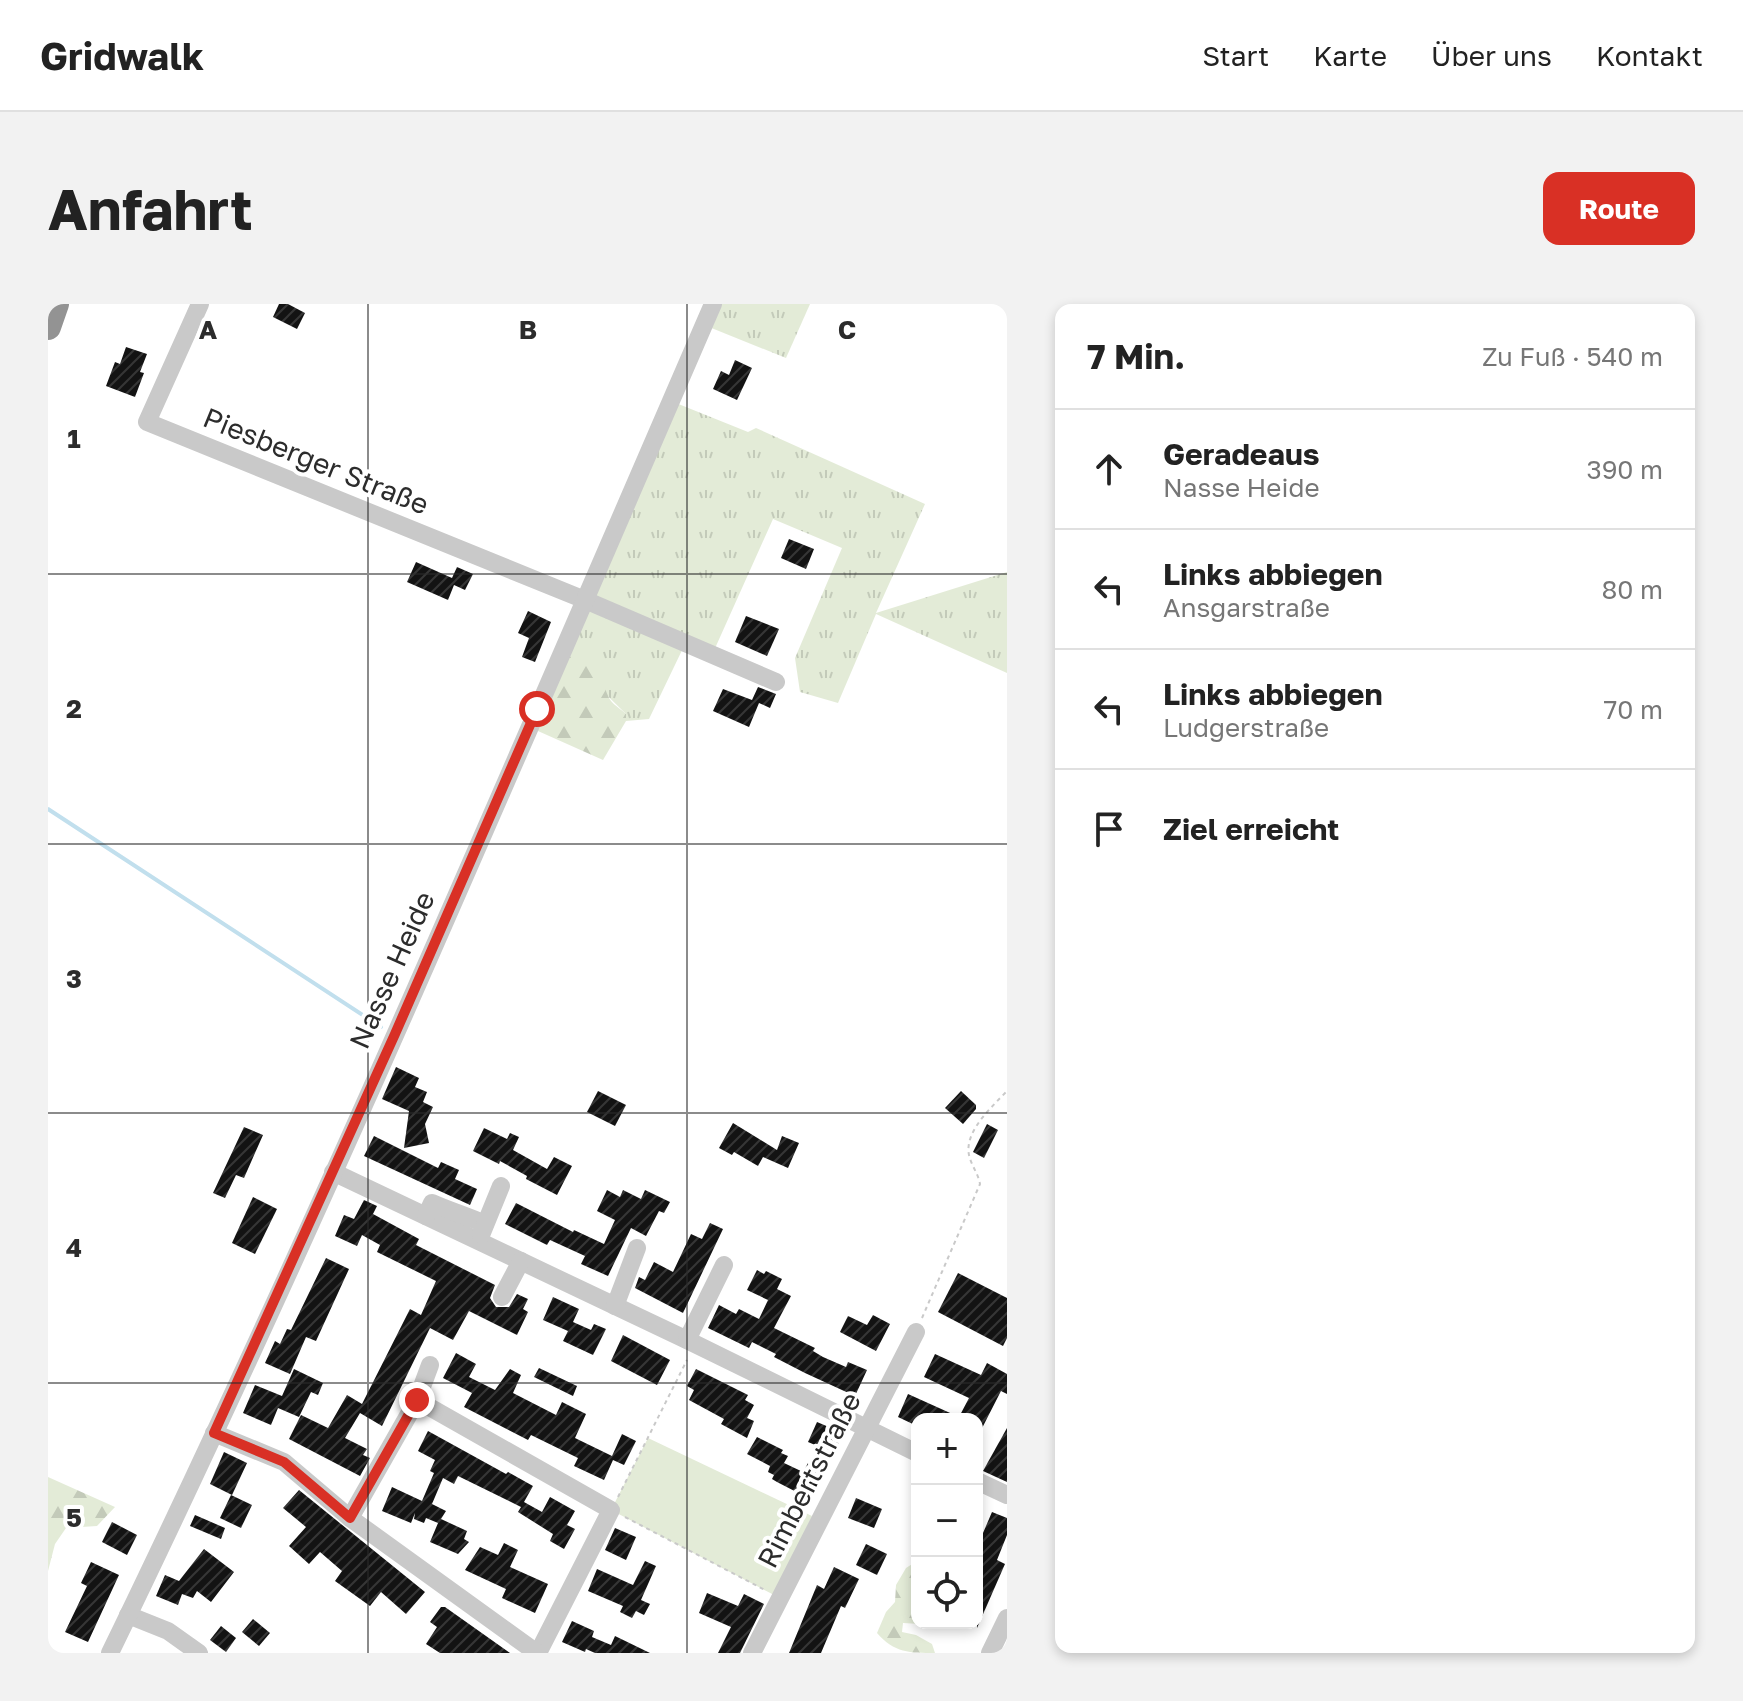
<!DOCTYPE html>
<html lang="de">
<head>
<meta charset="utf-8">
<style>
	:root { --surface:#fff; --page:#f2f2f2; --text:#222; --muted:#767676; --line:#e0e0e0; --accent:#d93025 }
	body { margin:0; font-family:"Golos Text",sans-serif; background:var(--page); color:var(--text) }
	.controls { position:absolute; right:24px; bottom:24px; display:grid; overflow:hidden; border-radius:16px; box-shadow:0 4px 12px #0003 }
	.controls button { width:72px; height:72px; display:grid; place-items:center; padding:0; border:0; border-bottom:2px solid var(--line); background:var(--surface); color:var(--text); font:40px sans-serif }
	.stop { position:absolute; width:24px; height:24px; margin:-18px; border:6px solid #d93025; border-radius:50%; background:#fff }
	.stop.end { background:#d93025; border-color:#fff; box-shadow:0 2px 8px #0008 }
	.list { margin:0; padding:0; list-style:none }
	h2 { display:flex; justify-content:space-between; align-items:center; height:104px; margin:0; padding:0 32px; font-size:34px }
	h2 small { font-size:26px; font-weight:400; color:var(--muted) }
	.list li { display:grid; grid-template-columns:52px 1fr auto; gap:24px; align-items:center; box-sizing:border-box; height:120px; padding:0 32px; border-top:2px solid var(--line) }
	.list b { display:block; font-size:30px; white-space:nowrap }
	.list p { margin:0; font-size:26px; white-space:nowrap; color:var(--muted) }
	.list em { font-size:26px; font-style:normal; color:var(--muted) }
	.icon { flex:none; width:44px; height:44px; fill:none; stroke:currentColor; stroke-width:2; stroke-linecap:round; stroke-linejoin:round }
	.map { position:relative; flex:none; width:959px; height:1349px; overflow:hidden; border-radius:16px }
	header { display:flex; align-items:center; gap:48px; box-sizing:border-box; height:112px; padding:0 40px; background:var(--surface); border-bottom:2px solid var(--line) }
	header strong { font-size:38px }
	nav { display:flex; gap:44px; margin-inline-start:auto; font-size:28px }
	.intro { display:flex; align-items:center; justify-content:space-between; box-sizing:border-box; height:192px; padding:0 48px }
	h1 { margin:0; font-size:56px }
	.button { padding:20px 36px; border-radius:16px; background:var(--accent); color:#fff; font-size:28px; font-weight:700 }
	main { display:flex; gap:48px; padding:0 48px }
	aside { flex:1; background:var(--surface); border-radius:16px; box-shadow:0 4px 12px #0003 }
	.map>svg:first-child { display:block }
</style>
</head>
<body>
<header>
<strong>Gridwalk</strong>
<nav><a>Start</a><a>Karte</a><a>Über uns</a><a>Kontakt</a></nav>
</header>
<div class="intro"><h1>Anfahrt</h1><a class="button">Route</a></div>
<main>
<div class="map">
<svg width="959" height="1349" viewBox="0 0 959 1349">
	<defs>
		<pattern id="grass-tufts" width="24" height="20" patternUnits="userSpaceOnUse" patternTransform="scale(2)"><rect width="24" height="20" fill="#e3ebd7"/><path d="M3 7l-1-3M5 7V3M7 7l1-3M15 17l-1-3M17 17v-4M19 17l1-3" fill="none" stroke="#c3cab9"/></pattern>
		<pattern id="forest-firs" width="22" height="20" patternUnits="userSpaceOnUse" patternTransform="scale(2)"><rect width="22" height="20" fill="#e3ebd7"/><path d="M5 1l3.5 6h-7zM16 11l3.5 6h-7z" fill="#c3cab9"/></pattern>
		<pattern id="building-hatch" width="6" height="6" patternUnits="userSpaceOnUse" patternTransform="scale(2)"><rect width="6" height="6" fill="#131313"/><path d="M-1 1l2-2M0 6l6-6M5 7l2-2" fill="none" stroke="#363636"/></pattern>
	</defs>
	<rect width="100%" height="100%" fill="#fff"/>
	<!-- grass -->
	<g fill="url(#grass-tufts)">
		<polygon points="665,0 762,0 738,54 656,21"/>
		<polygon points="623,97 700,128 708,124 877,200 828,309 959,268 959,369 828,310 790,399 752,388 747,354 794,244 725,215 664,351 637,340 601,415 578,417 578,410 514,347"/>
	</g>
	<!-- forest -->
	<g fill="url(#forest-firs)">
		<path d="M529 344C569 360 547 371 563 397 566 401 574 406 578 410V417L555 456 481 423 514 347Z"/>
		<polygon points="0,1173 67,1203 49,1222 18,1224 7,1240 0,1267"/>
		<path d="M869 1257V1319H893L890 1321 855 1319 854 1328 868 1331 884 1340 887 1349C862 1349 846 1349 829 1329L838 1308 847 1298 848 1281 858 1264Z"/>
	</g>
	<!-- green -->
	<polygon fill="#e3ebd7" points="600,1134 764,1212 726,1291 563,1206"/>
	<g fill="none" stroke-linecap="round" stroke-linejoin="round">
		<!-- stream -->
		<polyline stroke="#c1dfed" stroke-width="4" points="0,505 333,723"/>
	</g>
	<!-- building -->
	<g fill="url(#building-hatch)">
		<polygon points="231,0 240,0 257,9 249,25 225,13"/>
		<polygon points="78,43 99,50 92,68 96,69 87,93 58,82 67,58 72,60"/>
		<polygon points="687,56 704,64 689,96 665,85 673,67 681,71"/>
		<polygon points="741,235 766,245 758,265 733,254"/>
		<polygon points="368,258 404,274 409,263 425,270 417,286 406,281 400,296 359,278"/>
		<polygon points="480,307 503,318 487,358 474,353 481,334 470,329"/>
		<polygon points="698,312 731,325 719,352 687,338"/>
		<polygon points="710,383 728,390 722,404 711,399 701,423 665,407 675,385 704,396"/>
		<polygon points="348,763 371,774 367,783 379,788 375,798 385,803 377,820 381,839 356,844 361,807 334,795"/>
		<polygon points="550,787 578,801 567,822 539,808"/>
		<polygon points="913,787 928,801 928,805 915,820 897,804"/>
		<polygon points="685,819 729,846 734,832 751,839 740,864 715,853 710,862 686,848 684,851 671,844"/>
		<polygon points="939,820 950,826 936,854 925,848"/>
		<polygon points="196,823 215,831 196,874 188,871 177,894 165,889"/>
		<polygon points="436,824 459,835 462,829 471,833 465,846 499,865 506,853 524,862 509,891 478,875 479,872 452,857 451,860 425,847"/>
		<polygon points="326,832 390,864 393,858 411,866 407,875 429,885 422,901 316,852"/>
		<polygon points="559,886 572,893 575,886 593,895 597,886 622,898 616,909 611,907 598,932 583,924 560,972 533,960 537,952 502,936 499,941 457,920 468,899 525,928 526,926 556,940 567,916 549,907"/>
		<polygon points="205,893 229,905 207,950 184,939"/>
		<polygon points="316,896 329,902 325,910 371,935 368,941 447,981 442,994 448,1003 461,1003 469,990 480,995 475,1005 480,1008 469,1031 421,1007 405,1036 382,1024 334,1122 312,1109 297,1134 319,1145 315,1151 322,1154 312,1172 241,1135 253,1111 280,1124 299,1091 314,1100 362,1005 373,1011 388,977 329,948 332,941 314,931 309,942 287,932 296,911 306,915"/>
		<polygon points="662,919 675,925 635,1009 587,984 591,973 597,976 606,958 625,968 643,930 654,935"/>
		<polygon points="278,954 301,965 268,1037 258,1033 242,1070 217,1059 227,1037 232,1040 239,1025 243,1026"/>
		<polygon points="709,966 716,970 718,967 734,975 729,985 743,992 726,1024 767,1044 765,1047 775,1053 798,1063 800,1058 819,1066 807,1092 757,1069 726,1053 728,1050 704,1038 701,1044 660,1024 671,1001 688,1010 691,1005 711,1015 720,996 699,986"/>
		<polygon points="910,969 959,994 959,1034 955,1042 890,1008"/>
		<polygon points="505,993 531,1005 525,1018 543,1026 546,1020 558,1025 545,1051 515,1037 520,1027 495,1016"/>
		<polygon points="825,1011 842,1020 828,1047 792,1028 800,1012 819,1021"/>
		<polygon points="575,1031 622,1056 609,1081 563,1057"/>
		<polygon points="408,1049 428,1060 421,1073 447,1086 462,1065 473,1071 465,1089 508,1111 514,1098 538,1110 527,1134 564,1152 574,1130 588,1137 576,1161 565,1156 556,1176 526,1162 530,1154 483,1131 480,1136 416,1103 424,1089 395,1074"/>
		<polygon points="887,1050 933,1071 939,1059 959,1070 959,1090 953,1087 929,1134 929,1115 869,1115 869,1122 850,1113 860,1090 911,1113 921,1094 876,1073"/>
		<polygon points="491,1064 529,1082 525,1092 486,1073"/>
		<polygon points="246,1065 275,1079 270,1091 263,1088 251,1113 230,1104 223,1121 195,1109 207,1081 234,1092"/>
		<polygon points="648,1065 700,1091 697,1096 706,1101 699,1114 706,1117 699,1134 673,1120 676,1115 641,1096 646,1086 639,1082"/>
		<polygon points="769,1118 795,1129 786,1149 760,1138"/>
		<polygon points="959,1124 959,1178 935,1167"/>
		<polygon points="380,1127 458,1170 460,1168 485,1182 476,1198 494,1208 502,1193 527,1207 519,1221 527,1225 516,1245 502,1237 505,1230 470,1208 473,1203 410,1172 406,1180 395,1174 384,1200 398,1207 393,1215 419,1227 416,1235 421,1238 410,1250 382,1238 390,1219 378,1214 376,1219 366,1215 367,1209 363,1219 334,1207 344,1183 374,1197 386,1169 382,1167 387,1156 370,1147"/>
		<polygon points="709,1133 735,1146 733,1149 740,1152 736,1159 755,1168 760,1159 776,1168 762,1195 729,1178 724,1175 726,1171 720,1168 722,1162 699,1150"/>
		<polygon points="176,1148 199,1159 184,1191 162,1180"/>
		<polygon points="251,1186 377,1288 358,1310 333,1288 322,1302 287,1277 294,1267 272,1248 261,1260 241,1242 258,1223 235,1204"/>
		<polygon points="183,1191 204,1201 193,1224 172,1214"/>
		<polygon points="808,1194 834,1205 826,1224 800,1214"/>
		<polygon points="944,1208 959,1214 959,1231 949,1256 957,1260 929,1324 929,1226 935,1229"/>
		<polygon points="147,1211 177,1224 173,1235 142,1222"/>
		<polygon points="64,1218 89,1231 79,1251 54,1238"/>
		<polygon points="567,1224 588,1233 578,1256 557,1246"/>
		<polygon points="456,1239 470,1246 462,1263 500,1280 487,1309 454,1294 458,1285 417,1266 432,1243 450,1251"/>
		<polygon points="818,1240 839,1250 829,1271 808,1261"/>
		<polygon points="156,1245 186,1268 163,1298 149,1287 145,1294 134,1290 130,1301 108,1292 117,1271 131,1277"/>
		<polygon points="597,1257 608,1262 593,1296 602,1300 596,1311 588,1307 584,1314 572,1308 575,1302 540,1287 549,1265 585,1281"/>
		<polygon points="43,1258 71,1271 40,1338 17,1328 39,1282 33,1279"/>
		<polygon points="786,1263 811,1275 797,1304 793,1302 773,1349 741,1349 769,1281 776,1285"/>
		<polygon points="659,1289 690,1302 696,1290 716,1300 692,1349 670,1349 683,1323 651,1309"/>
		<polygon points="393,1303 397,1303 462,1349 392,1349 378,1340 389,1323 382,1318"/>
		<polygon points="205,1315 222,1329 211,1342 194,1328"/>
		<polygon points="524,1317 546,1327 544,1333 563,1341 567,1332 602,1349 547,1349 538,1345 537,1348 514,1338"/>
		<polygon points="173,1322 188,1334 178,1348 162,1336"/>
	</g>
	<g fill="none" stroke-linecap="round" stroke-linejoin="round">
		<!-- path -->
		<g stroke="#c9c9c9" stroke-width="2" stroke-dasharray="4 4" stroke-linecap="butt">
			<path d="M874 1014 932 880C930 869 923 861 921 851 916 827 945 802 959 787"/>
			<polyline points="570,1193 639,1056"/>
			<polyline points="577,1213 717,1286"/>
		</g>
		<!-- minor -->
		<g stroke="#c9c9c9" stroke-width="18">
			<polyline points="152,0 99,118 537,296 728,378"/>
			<polyline points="285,868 639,1036 869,1149"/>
			<path d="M378 912 384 899C402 907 419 912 437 920"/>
			<polyline points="433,931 453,882"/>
			<polyline points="454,993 473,957"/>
			<polyline points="567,1002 589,944"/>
			<polyline points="639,1036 676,961"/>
			<polyline points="369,1096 563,1206 490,1349"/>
			<polyline points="166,1129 236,1158 302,1214 489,1349"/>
			<polyline points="929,1177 959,1191"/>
			<polyline points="302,1214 369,1096 382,1061"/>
			<polyline points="80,1311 120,1327 151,1349"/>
			<path d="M62 1349C277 906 469 452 665 0"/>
			<polyline points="704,1349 868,1028"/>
			<polyline points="942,1349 959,1314"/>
		</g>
		<!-- highway -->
		<polyline stroke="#939393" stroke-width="26" points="0,23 8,0"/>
	</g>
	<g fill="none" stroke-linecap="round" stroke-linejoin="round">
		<!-- route -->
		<polyline stroke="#d93025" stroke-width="10" points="369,1096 302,1214 236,1158 166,1129 347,730 489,405"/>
	</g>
	<!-- grid -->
	<path fill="none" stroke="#2c2c2c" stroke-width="2" stroke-opacity="0.55" d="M320 0V1349M639 0V1349M0 270H959M0 540H959M0 809H959M0 1079H959"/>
	<g text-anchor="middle" stroke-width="8" stroke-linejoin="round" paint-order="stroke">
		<!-- street labels -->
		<g font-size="28" fill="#2c2c2c" stroke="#fff">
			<text transform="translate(268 157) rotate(22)" y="10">Piesberger Straße</text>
			<text transform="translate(344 666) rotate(-66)" y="10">Nasse Heide</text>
			<text transform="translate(761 1176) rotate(-63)" y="10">Rimbertstraße</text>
		</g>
	</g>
	<g font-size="26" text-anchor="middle" font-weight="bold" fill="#2c2c2c" stroke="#fff" stroke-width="8" stroke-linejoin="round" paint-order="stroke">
		<text x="160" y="35">A</text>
		<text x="480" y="35">B</text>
		<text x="799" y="35">C</text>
		<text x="26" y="144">1</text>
		<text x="26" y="414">2</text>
		<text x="26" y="684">3</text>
		<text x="26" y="953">4</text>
		<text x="26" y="1223">5</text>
	</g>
</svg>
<div class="controls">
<button>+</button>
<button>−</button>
<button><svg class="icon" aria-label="locate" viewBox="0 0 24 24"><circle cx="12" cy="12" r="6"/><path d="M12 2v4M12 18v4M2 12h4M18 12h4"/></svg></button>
</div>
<div class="stop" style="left:489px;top:405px"></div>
<div class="stop end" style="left:369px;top:1096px"></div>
</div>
<aside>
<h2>7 Min.<small>Zu Fuß · 540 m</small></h2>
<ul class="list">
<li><svg class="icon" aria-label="ahead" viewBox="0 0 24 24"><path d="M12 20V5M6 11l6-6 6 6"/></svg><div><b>Geradeaus</b><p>Nasse Heide</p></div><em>390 m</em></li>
<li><svg class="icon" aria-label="left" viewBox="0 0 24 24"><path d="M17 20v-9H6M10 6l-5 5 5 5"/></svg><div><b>Links abbiegen</b><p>Ansgarstraße</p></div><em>80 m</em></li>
<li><svg class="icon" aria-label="left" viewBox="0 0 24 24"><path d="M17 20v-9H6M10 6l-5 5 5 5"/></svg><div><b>Links abbiegen</b><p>Ludgerstraße</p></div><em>70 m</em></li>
<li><svg class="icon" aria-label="arrive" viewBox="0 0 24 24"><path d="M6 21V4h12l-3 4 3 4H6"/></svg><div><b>Ziel erreicht</b></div></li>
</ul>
</aside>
</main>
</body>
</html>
